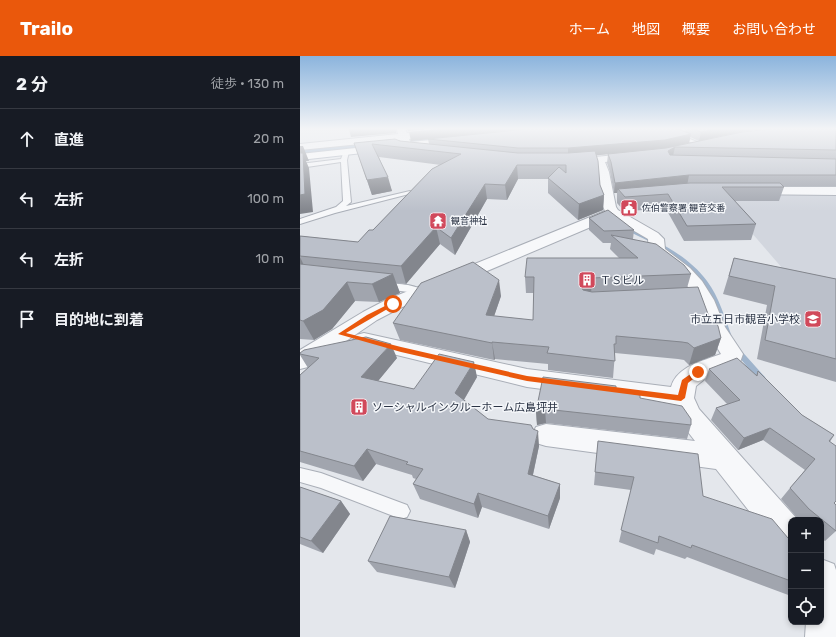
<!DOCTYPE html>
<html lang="ja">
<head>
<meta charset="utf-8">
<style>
	:root { --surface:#171b24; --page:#20242c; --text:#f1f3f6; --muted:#9ea1a6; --line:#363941; --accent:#ea580c }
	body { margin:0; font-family:Rubik,"Noto Sans JP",sans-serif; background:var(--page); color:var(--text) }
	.controls { position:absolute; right:12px; bottom:12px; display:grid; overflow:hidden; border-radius:8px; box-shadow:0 2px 6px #0003 }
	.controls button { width:36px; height:36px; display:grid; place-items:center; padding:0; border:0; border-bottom:1px solid var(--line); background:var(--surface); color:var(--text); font:20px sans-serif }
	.stop { position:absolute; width:12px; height:12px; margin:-9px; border:3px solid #ea580c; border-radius:50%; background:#fff }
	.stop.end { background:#ea580c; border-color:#fff; box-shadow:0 1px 4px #0008 }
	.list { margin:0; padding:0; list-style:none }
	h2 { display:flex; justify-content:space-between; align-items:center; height:52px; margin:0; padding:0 16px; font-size:17px }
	h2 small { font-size:13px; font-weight:400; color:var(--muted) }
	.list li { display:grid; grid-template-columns:26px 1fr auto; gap:12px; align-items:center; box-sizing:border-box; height:60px; padding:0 16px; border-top:1px solid var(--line) }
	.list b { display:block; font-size:15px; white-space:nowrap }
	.list em { font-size:13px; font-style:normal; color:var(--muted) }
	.icon { flex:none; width:22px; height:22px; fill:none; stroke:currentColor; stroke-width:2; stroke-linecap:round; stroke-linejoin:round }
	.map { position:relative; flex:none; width:536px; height:581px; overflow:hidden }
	header { display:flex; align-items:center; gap:24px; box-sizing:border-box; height:56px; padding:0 20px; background:var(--accent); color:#fff }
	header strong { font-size:19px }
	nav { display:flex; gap:22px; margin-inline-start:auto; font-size:14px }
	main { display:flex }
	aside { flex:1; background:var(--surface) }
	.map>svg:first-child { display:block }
</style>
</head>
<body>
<header>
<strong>Trailo</strong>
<nav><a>ホーム</a><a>地図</a><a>概要</a><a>お問い合わせ</a></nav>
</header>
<main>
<aside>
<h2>2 分<small>徒歩 · 130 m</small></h2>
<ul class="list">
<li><svg class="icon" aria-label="ahead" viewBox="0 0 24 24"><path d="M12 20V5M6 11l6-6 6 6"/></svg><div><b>直進</b></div><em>20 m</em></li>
<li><svg class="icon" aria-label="left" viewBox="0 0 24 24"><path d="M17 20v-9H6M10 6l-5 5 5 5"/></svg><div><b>左折</b></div><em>100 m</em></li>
<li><svg class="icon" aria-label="left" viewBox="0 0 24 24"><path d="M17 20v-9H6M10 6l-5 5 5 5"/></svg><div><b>左折</b></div><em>10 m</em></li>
<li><svg class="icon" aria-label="arrive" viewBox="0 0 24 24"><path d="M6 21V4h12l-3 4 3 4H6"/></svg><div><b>目的地に到着</b></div></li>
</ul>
</aside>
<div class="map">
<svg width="536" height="581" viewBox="0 0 536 581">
	<rect width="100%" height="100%" fill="#e4e7ec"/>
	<!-- built -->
	<polygon fill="#d2d6de" points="417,137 536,138 536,224 483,213"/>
	<!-- water -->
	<polygon fill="#9fb4cc" points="196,73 240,73 0,98 0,93"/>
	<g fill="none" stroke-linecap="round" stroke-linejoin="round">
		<!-- stream -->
		<g fill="#9fb4cc" fill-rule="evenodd">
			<path d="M324 171H328C356 185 387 198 407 225 419 241 425 262 432 281L431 283H429L426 281C419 263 414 243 403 227 385 201 352 187 324 173Z"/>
			<polygon points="434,291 438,291 465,321 466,323 465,325 459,325 434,295 432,293"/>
		</g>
		<defs>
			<g id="service">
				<polygon points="373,78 377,78 405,89 400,90 373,80"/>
				<polygon points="44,95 49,96 47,104 51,146 46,150 110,135 113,137 35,157 0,168 0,163 36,151 43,145 41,106 0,112 0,108 41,103"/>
				<path d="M83 227C95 228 116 227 125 237L120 240 108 236 79 232 78 230Z"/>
				<polygon points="0,412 21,417 107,449 110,455 107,461 101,463 21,432 0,426"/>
			</g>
			<g id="minor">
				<polygon points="97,73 105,73 107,77 148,73 180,73 176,76 109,83 111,88 109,91 129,93 130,95 129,97 125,98 99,95 98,93 101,88 100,84 0,94 0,88 98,78"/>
				<path d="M338 97 343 100 342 102 305 106 309 116 316 151 318 154 358 177 364 183 365 193 390 212 402 225 414 244 425 271 443 298 439 309 406 322 396 330 394 342 399 353 498 464H491V498L479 493 416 413 246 390 236 387 232 379 236 371 246 368 395 385 381 367 372 350 227 331 64 291 56 289 53 284 56 279 64 277 227 313 371 331C377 310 403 305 421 298L405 272 388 231 378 220 351 198 349 195 348 183 312 162 100 252 77 264 8 311 0 313V294L63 256 86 244 305 155C297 140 302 122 295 107L266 109 261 106 262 104Z"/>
				<polygon points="454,131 536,131 536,139 450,138 448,135 450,132"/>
				<polygon points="521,503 534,508 536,514 536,581 505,581 506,566 521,566"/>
			</g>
			<polygon id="primary" points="158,81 163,84 161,86 0,104 0,98"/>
		</defs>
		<!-- service casing -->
		<use href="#service" stroke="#a9aeb7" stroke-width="2"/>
		<!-- minor casing -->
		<use href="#minor" stroke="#a9aeb7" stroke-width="2"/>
		<!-- primary casing -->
		<use href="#primary" stroke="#a3abb8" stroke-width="2"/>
		<!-- service -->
		<use href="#service" fill="#f7f8fa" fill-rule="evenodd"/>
		<!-- minor -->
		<use href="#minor" fill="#f7f8fa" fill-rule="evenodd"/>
		<!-- primary -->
		<use href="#primary" fill="#fff" fill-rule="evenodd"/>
	</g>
	<!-- wall -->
	<g fill="#a1a5ae">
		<polygon points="227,73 385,73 380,74 384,76 385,73 463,73 440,76 399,85 390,81 389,87 364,93 296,99 300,129 304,139 303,154 278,164 248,137 248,123 218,123 207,144 187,143 155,199 140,188 106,228 96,227 100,237 79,246 55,245 32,273 14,284 0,283 0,180 58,186 73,174 141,109 79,101 92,135 72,139 54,87 100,85 129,88 128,83"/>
		<polygon points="536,73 536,130 483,130 484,131 479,145 435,145 456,168 451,184 384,185 366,153 324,155 317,147 317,137 314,137 310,116 307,107 308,98 366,92"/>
		<polygon points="289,162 334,174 333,183 391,218 387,232 411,266 421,282 415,299 389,309 384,304 378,303 315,297 313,322 248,314 248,308 195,303 194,304 100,284 93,267 201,240 194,260 233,264 234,237 226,237 225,221 319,202 310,193 311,187 303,187 289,174"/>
		<polygon points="434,202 536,223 536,326 457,303 467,249 423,238"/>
		<polygon points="0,297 97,302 78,325 114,333 177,321 164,344 188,363 239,390 233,419 260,428 260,442 249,473 182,451 178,462 120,443 113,428 116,423 113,422 112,419 76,408 63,425 0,406 0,319 8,312 0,299"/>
		<polygon points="409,313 456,319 458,315 502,359 534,379 530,386 536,475 525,485 521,482 521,464 499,464 481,443 490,432 505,414 463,384 438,394 411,364 416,352 427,348 405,325"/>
		<polygon points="316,334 340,342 391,369 387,383 246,367 237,369 236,355"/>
		<polygon points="298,385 403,440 491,483 491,540 387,501 385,503 356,493 354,499 319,486 331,434 294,429"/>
		<polygon points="0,431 41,445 50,458 23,497 0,488"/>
		<polygon points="166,474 170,486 155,532 77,516 68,505"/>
	</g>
	<!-- shaded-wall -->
	<g fill="#83868d">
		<polygon points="49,73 97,73 96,77 51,81"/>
		<polygon points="107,73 130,73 108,75"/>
		<polygon points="141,73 222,73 111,85 109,76"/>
		<polygon points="415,73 463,73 440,76 399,85 401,76"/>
		<polygon points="391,78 389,87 364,93 268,102 268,92"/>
		<polygon points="0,90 3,90 9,105 6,105 9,112 13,156 0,158"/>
		<polygon points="375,91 373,100 367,105 368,95"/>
		<polygon points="217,109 218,123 207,144 205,129"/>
		<polygon points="389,119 387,130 318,133 317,137 314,137 315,127"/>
		<polygon points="88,121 92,135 72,139 67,124"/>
		<polygon points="185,128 187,143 155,199 151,182"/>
		<polygon points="304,139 303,154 278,164 279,148"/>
		<polygon points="136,171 140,188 106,228 101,210"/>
		<polygon points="0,201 8,218 0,219"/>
		<polygon points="93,218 100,237 79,246 72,228"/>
		<polygon points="292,222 291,238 284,240 280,228 284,224"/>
		<polygon points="199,224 201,240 189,275 186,259"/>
		<polygon points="47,226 55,245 32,273 14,284 3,265"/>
		<polygon points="421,282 415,299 389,309 394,292"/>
		<polygon points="192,286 195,303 194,304 192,287"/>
		<polygon points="91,288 97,302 69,336 61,321"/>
		<polygon points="174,306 177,321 159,352 155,337"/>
		<polygon points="245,353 246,367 237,369 236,355"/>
		<polygon points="470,372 463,384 438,394 444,382"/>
		<polygon points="238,375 239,390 230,432 228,418"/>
		<polygon points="67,393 76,408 63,425 54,410"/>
		<polygon points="260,428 260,442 249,473 248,460"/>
		<polygon points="178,437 182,451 178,462 174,448"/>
		<polygon points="41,445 50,458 23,497 11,485"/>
		<polygon points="166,474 170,486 155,532 149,521"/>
	</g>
	<!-- building -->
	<g fill="#bbc0ca" stroke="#83868d">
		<polygon points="227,73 378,73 391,78 365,84 268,92 218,92 128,83"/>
		<polygon points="393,73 415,73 401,76"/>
		<polygon points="472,73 536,73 536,94 375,91 368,95 370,99 536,103 536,119 389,119 315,127 311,106 308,98 366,92 442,76"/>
		<polygon points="95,83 100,85 218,97 268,97 295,95 298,105 300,129 304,139 279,148 248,122 259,111 266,117 266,109 217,109 205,129 185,128 151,182 136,171 101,210 0,200 0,180 58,186 69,174 73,174 132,113 161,98 72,88 88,121 67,124 54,87"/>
		<polygon points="0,97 3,97 5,138 0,139"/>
		<polygon points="390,127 480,127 484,131 422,131 456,168 387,170 368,138 325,141 318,133"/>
		<polygon points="308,154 334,174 304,175 289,162"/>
		<polygon points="311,179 356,188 384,209 391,218 292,222 284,224 280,228 283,234 292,236 398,231 411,266 416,267 418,270 421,282 394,292 388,287 382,286 316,280 316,288 314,288 315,305 247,297 249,291 192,286 192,287 93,267 121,227 173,206 199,224 186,259 233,264 234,221 225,221 227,202 338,202"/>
		<polygon points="434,202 536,223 536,303 465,284 475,230 429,220"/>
		<polygon points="0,208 93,218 72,228 47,226 23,254 3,265 0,264"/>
		<polygon points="66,281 91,288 61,321 114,333 139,298 174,306 155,337 188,363 231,369 233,373 238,375 228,418 260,428 248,460 178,437 174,448 113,428 123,413 106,408 108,406 67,393 54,410 0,395 0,319 19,302 0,298 0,297 4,294"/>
		<polygon points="437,302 457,320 458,315 502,359 534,379 529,385 536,390 536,445 534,447 536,449 536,475 509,453 490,432 515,403 470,372 444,382 416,352 440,344 409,313"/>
		<polygon points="243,321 316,330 316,334 340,339 340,342 382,350 391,363 391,369 245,353 236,355"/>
		<polygon points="298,385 398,398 403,440 472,463 488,482 491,483 491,525 392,489 391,492 359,480 358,487 321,474 334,421 295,416"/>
		<polygon points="0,431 41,445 11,485 0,481"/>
		<polygon points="90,460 166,474 149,521 68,505"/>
	</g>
	<!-- sky -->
	<linearGradient id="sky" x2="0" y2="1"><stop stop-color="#8bb4dd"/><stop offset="0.47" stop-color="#f3f4f6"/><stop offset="1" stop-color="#f3f4f6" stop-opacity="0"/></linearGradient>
	<rect width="536" height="155" fill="url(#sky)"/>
	<!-- route -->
	<polygon fill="#ea580c" points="91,247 96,248 46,277 101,291 227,320 378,339 382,324 396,314 401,314 402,316 388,327 385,342 381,345 227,325 101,296 38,278 67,259"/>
	<!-- icons -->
	<defs>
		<symbol id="civic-square" viewBox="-11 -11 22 22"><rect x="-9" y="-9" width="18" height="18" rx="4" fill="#d1495b" stroke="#f4f6f9"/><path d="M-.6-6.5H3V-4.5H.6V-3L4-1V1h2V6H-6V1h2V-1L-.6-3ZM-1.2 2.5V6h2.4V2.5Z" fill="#fff"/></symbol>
		<symbol id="temple-square" viewBox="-11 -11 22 22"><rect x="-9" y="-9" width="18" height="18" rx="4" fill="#d1495b" stroke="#f4f6f9"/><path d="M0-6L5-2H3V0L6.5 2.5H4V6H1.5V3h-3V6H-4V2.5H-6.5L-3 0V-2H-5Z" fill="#fff"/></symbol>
		<symbol id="building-square" viewBox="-11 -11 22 22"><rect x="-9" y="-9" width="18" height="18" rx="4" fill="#d1495b" stroke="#f4f6f9"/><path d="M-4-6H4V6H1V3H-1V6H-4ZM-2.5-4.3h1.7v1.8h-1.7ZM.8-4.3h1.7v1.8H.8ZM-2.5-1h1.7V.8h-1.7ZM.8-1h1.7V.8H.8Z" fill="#fff"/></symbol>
		<symbol id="school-square" viewBox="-11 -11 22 22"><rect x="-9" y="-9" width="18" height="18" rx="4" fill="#d1495b" stroke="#f4f6f9"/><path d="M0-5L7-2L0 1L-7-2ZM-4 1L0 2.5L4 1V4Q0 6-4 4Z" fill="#fff"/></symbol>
	</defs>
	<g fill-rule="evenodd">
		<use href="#civic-square" x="319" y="142" width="20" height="20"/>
		<use href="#temple-square" x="128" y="155" width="20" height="20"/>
		<use href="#building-square" x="277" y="214" width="20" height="20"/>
		<use href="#school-square" x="503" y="253" width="20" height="20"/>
		<use href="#building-square" x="49" y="341" width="20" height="20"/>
	</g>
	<g text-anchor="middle" stroke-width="3" stroke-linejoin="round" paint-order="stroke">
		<!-- far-poi labels -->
		<g font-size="9" fill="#2b3445" stroke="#f4f6f9" text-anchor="start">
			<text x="342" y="155">佐伯警察署 観音交番</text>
			<text x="151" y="168">観音神社</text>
		</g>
		<!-- poi labels -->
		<g font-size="11" fill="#2b3445" stroke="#f4f6f9" text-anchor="start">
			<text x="300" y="228">ＴＳビル</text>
			<text x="500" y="267" text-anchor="end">市立五日市観音小学校</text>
			<text x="72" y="355">ソーシャルインクルーホーム広島坪井</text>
		</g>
	</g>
</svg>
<div class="controls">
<button>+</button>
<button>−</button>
<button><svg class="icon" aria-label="locate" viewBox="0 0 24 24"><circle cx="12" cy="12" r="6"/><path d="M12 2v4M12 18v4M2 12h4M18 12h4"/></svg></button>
</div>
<div class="stop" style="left:93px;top:248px"></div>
<div class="stop end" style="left:398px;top:316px"></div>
</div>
</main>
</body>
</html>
